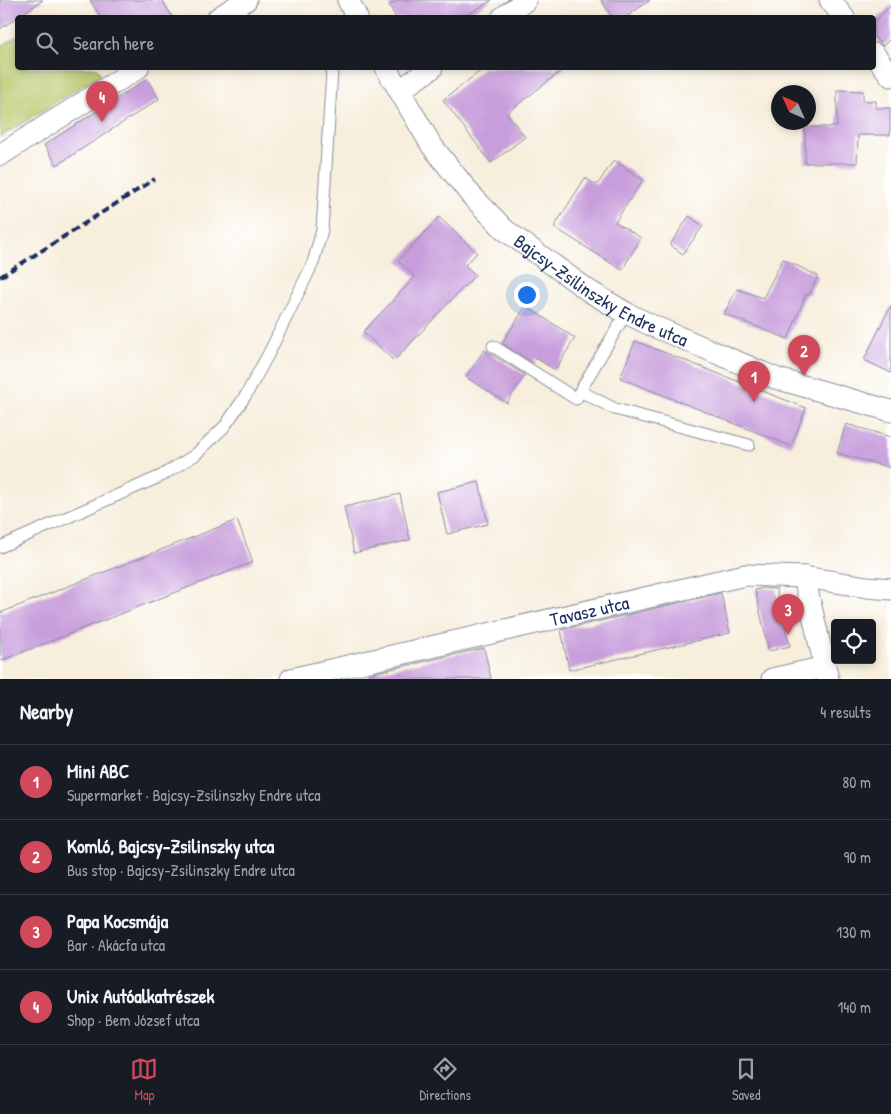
<!DOCTYPE html>
<html lang="en">
<head>
<meta charset="utf-8">
<style>
	:root { --surface:#171b24; --page:#20242c; --text:#f1f3f6; --muted:#9ea1a6; --line:#363941; --accent:#d1495b }
	body { margin:0; font-family:"Patrick Hand",sans-serif; background:var(--page); color:var(--text) }
	.controls { position:absolute; right:15px; bottom:15px; display:grid; overflow:hidden; border-radius:5px; box-shadow:0 2px 8px #0003 }
	.controls button { width:45px; height:45px; display:grid; place-items:center; padding:0; border:0; border-bottom:1px solid var(--line); background:var(--surface); color:var(--text); font:25px sans-serif }
	.compass { position:absolute; left:771px; top:85px; width:45px; height:45px; border-radius:50%; background:var(--surface); box-shadow:0 2px 8px #0003; rotate:315deg }
	.you { position:absolute; left:526px; top:294px; width:18px; height:18px; margin:-12px; border:4px solid #fff; border-radius:50%; background:#1a73e8; box-shadow:0 0 0 8px #1a73e833 }
	.badge { display:grid; place-items:center; width:32px; height:32px; border-radius:50%; background:var(--accent); color:#fff; font-size:16px; font-weight:700 }
	.pin { position:absolute; translate:-50% -41px; filter:drop-shadow(0 1px 2px #0008) }
	.pin::after { content:''; position:absolute; top:26px; width:18px; height:15px; background:inherit; clip-path:polygon(0 0,100% 0,50% 100%) }
	.list { margin:0; padding:0; list-style:none }
	h2 { display:flex; justify-content:space-between; align-items:center; height:65px; margin:0; padding:0 20px; font-size:21px }
	h2 small { font-size:16px; font-weight:400; color:var(--muted) }
	.list li { display:grid; grid-template-columns:32px 1fr auto; gap:15px; align-items:center; box-sizing:border-box; height:75px; padding:0 20px; border-top:1px solid var(--line) }
	.list b { display:block; font-size:19px; white-space:nowrap }
	.list p { margin:0; font-size:16px; white-space:nowrap; color:var(--muted) }
	.list em { font-size:16px; font-style:normal; color:var(--muted) }
	.icon { flex:none; width:28px; height:28px; fill:none; stroke:currentColor; stroke-width:2; stroke-linecap:round; stroke-linejoin:round }
	.map { position:relative; flex:none; width:891px; height:679px; overflow:hidden }
	.search { position:absolute; background:var(--surface); box-shadow:0 2px 8px #0003; left:15px; right:15px; top:15px; height:55px; display:flex; align-items:center; gap:12px; box-sizing:border-box; padding:0 18px; border-radius:5px; color:var(--muted); font-size:19px }
	.sheet { height:365px; background:var(--surface) }
	nav { display:flex; justify-content:space-around; align-items:center; box-sizing:border-box; height:70px; border-top:1px solid var(--line); background:var(--surface); font-size:14px; color:var(--muted) }
	nav a { display:grid; justify-items:center; gap:2px }
	nav .on { color:var(--accent) }
	.map>svg:first-child { display:block }
</style>
</head>
<body>
<div class="map">
<svg width="891" height="679" viewBox="0 0 891 679">
	<rect width="100%" height="100%" fill="#fff"/>
	<filter id="ink" filterUnits="userSpaceOnUse"><feTurbulence type="fractalNoise" baseFrequency=".02" numOctaves="2"/><feDisplacementMap in="SourceGraphic" scale="10" xChannelSelector="R" yChannelSelector="G"/><feConvolveMatrix kernelMatrix="1 2 1 2 8 2 1 2 1" color-interpolation-filters="sRGB"/></filter>
	<filter id="wash" filterUnits="userSpaceOnUse"><feTurbulence type="fractalNoise" baseFrequency=".0096" numOctaves="4" result="noise"/><feDisplacementMap in="SourceGraphic" scale="20" xChannelSelector="R" yChannelSelector="G"/><feGaussianBlur stdDeviation="1.12" result="paint"/><feColorMatrix in="noise" values="0 0 0 0 0 0 0 0 0 0 0 0 0 0 0 0 0 1.4 0 .05"/><feComposite in="paint" operator="in"/></filter>
	<g filter="url(#wash)">
		<rect width="100%" height="100%" fill="#f7eedc"/>
		<!-- green -->
		<polygon fill="#b7c76a" stroke="#697b64" points="17,36 18,68 97,68 101,74 0,137 0,47"/>
		<g id="blocks">
			<!-- building -->
			<g fill="#c79ddb">
				<polygon points="0,0 43,0 0,29"/>
				<polygon points="90,0 162,0 173,18 101,18"/>
				<polygon points="399,0 492,0 462,18 396,18 389,5"/>
				<polygon points="601,0 650,0 625,18 613,18"/>
				<polygon points="891,5 891,38 883,46 874,37 874,22"/>
				<polygon points="484,68 565,68 507,113 525,137 491,163 443,100"/>
				<polygon points="147,79 159,99 57,165 44,145"/>
				<polygon points="837,90 863,91 863,101 876,101 876,108 890,108 890,135 858,135 857,163 805,163 805,127 837,127"/>
				<polygon points="614,160 643,180 615,222 641,238 622,270 554,227 585,178 597,185"/>
				<polygon points="689,216 703,226 683,254 670,245"/>
				<polygon points="439,217 477,253 465,265 475,275 394,361 363,332 415,277 398,261"/>
				<polygon points="783,259 818,276 809,295 806,294 788,339 724,314 737,289 763,298"/>
				<polygon points="891,305 891,373 864,360"/>
				<polygon points="526,306 575,338 555,370 536,358 533,363 502,343"/>
				<polygon points="635,341 806,408 791,446 620,378"/>
				<polygon points="484,350 525,375 507,403 466,377"/>
				<polygon points="846,424 891,437 891,468 837,453"/>
				<polygon points="479,482 488,524 447,534 437,492"/>
				<polygon points="400,494 410,540 354,553 344,507"/>
				<polygon points="237,520 253,562 0,661 0,613"/>
				<polygon points="762,588 776,589 790,646 769,651 755,590"/>
				<polygon points="721,593 730,633 569,670 561,630"/>
				<polygon points="484,648 491,679 369,679 369,674"/>
			</g>
		</g>
	</g>
	<g filter="url(#ink)">
		<use href="#blocks" fill-opacity="0" stroke="#898e9d" stroke-width="1"/>
		<g fill="none" stroke-linecap="round" stroke-linejoin="round">
			<defs>
				<g id="lane">
					<polyline points="626,313 580,391 615,409 749,445"/>
					<polyline points="493,346 576,399 580,391"/>
					<polyline points="0,547 161,476 195,455 225,426 246,395 269,353 313,263 322,230 332,71 334,68"/>
				</g>
				<g id="street">
					<polyline points="348,0 357,18"/>
					<polyline points="830,0 844,18"/>
					<polyline points="218,18 246,0"/>
					<polyline points="502,18 526,0"/>
					<polyline points="874,54 891,76"/>
					<path id="s1" d="M386 68 432 146 471 195 505 230 589 291 626 313 653 326 775 378 891 411"/>
					<polyline points="400,90 432,68"/>
					<polyline points="0,155 138,68"/>
					<polyline points="804,577 828,679"/>
					<path id="s2" d="M291 679 745 575 804 577 867 587 891 589"/>
					<polyline points="772,679 825,667"/>
				</g>
			</defs>
			<!-- lane casing -->
			<use href="#lane" stroke="#898e9d" stroke-width="13"/>
			<!-- street casing -->
			<use href="#street" stroke="#898e9d" stroke-width="23"/>
			<!-- lane -->
			<use href="#lane" stroke="#fff" stroke-width="11"/>
			<!-- street -->
			<use href="#street" stroke="#fff" stroke-width="21"/>
			<!-- rail -->
			<polyline stroke="#1b2f5e" stroke-width="4" stroke-dasharray="8 4" stroke-linecap="butt" points="0,277 155,179"/>
		</g>
	</g>
	<g text-anchor="middle" stroke-width="4.5" stroke-linejoin="round" paint-order="stroke">
		<!-- street labels -->
		<g font-size="19" fill="#1b2f5e" stroke="#fff">
			<text dy="7" stroke="none"><textPath href="#s1" startOffset="316">Bajcsy-Zsilinszky Endre utca</textPath></text>
			<text dy="7" stroke="none"><textPath href="#s2" startOffset="306">Tavasz utca</textPath></text>
		</g>
	</g>
</svg>
<div class="controls">
<button><svg class="icon" aria-label="locate" viewBox="0 0 24 24"><circle cx="12" cy="12" r="6"/><path d="M12 2v4M12 18v4M2 12h4M18 12h4"/></svg></button>
</div>
<svg class="compass" viewBox="-18 -18 36 36"><path d="M0-13l5 13h-10z" fill="#e53935"/><path d="M0 13l5-13h-10z" fill="#9ea1a6"/></svg>
<div class="you"></div>
<div class="pin badge" style="left:754px;top:402px">1</div>
<div class="pin badge" style="left:804px;top:376px">2</div>
<div class="pin badge" style="left:788px;top:635px">3</div>
<div class="pin badge" style="left:102px;top:122px">4</div>
<div class="search"><svg class="icon" aria-label="search" viewBox="0 0 24 24"><circle cx="10" cy="10" r="6"/><path d="M15 15l6 6"/></svg>Search here</div>
</div>
<section class="sheet">
<h2>Nearby<small>4 results</small></h2>
<ul class="list">
<li><span class="badge">1</span><div><b>Mini ABC</b><p>Supermarket · Bajcsy-Zsilinszky Endre utca</p></div><em>80 m</em></li>
<li><span class="badge">2</span><div><b>Komló, Bajcsy-Zsilinszky utca</b><p>Bus stop · Bajcsy-Zsilinszky Endre utca</p></div><em>90 m</em></li>
<li><span class="badge">3</span><div><b>Papa Kocsmája</b><p>Bar · Akácfa utca</p></div><em>130 m</em></li>
<li><span class="badge">4</span><div><b>Unix Autóalkatrészek</b><p>Shop · Bem József utca</p></div><em>140 m</em></li>
</ul>
</section>
<nav>
<a class="on"><svg class="icon" aria-label="map" viewBox="0 0 24 24"><path d="M3 6l6-2 6 2 6-2v14l-6 2-6-2-6 2zM9 4v14M15 6v14"/></svg>Map</a>
<a><svg class="icon" aria-label="directions" viewBox="0 0 24 24"><path d="M12 3l9 9-9 9-9-9zM9 14v-3h6M13 9l2 2-2 2"/></svg>Directions</a>
<a><svg class="icon" aria-label="saved" viewBox="0 0 24 24"><path d="M7 4h10v16l-5-4-5 4z"/></svg>Saved</a>
</nav>
</body>
</html>
